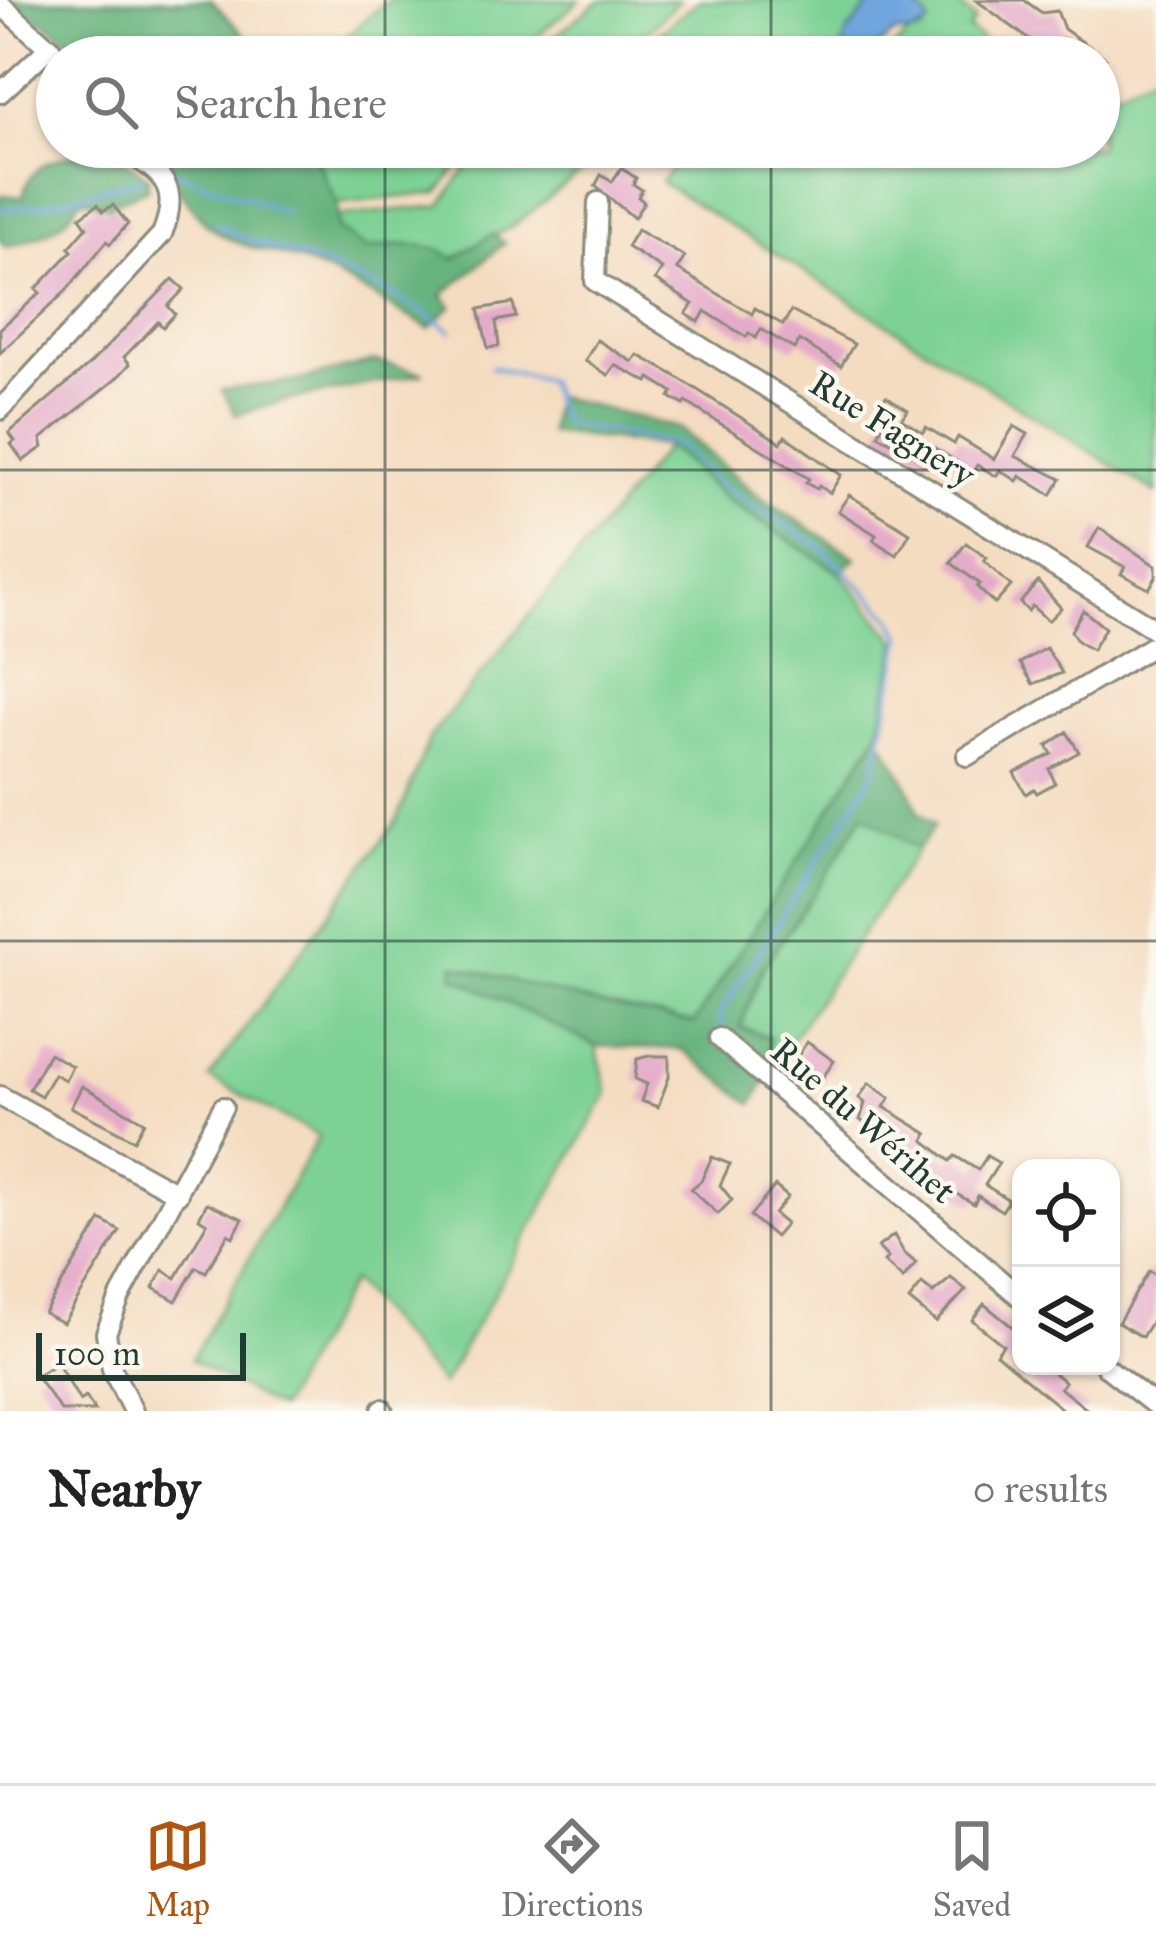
<!DOCTYPE html>
<html lang="en">
<head>
<meta charset="utf-8">
<style>
	:root { --surface:#fff; --page:#f2f2f2; --text:#222; --muted:#767676; --line:#e0e0e0; --accent:#b45309 }
	body { margin:0; font-family:"IM FELL Great Primer",serif; background:var(--page); color:var(--text) }
	.controls { position:absolute; right:36px; bottom:36px; display:grid; overflow:hidden; border-radius:24px; box-shadow:0 3px 9px #0004 }
	.controls button { width:108px; height:108px; display:grid; place-items:center; padding:0; border:0; border-bottom:3px solid var(--line); background:var(--surface); color:var(--text); font:60px sans-serif }
	.scale { position:absolute; left:36px; bottom:30px; width:210px; box-sizing:border-box; padding-left:12px; border:6px solid #1f3d34; border-top:0; font-size:33px; line-height:42px; white-space:nowrap; color:#1f3d34; -webkit-text-stroke:9px #fbf7ec; paint-order:stroke }
	.list { margin:0; padding:0; list-style:none }
	h2 { display:flex; justify-content:space-between; align-items:center; height:156px; margin:0; padding:0 48px; font-size:51px }
	h2 small { font-size:39px; font-weight:400; color:var(--muted) }
	.icon { flex:none; width:66px; height:66px; fill:none; stroke:currentColor; stroke-width:2; stroke-linecap:round; stroke-linejoin:round }
	.map { position:relative; flex:none; width:1156px; height:1411px; overflow:hidden }
	.search { position:absolute; background:var(--surface); box-shadow:0 3px 9px #0004; left:36px; right:36px; top:36px; height:132px; display:flex; align-items:center; gap:30px; box-sizing:border-box; padding:0 42px; border-radius:66px; color:var(--muted); font-size:45px }
	.sheet { height:372px; background:var(--surface) }
	nav { display:flex; justify-content:space-around; align-items:center; box-sizing:border-box; height:168px; border-top:3px solid var(--line); background:var(--surface); font-size:33px; color:var(--muted) }
	nav a { display:grid; justify-items:center; gap:6px }
	nav .on { color:var(--accent) }
	.map>svg:first-child { display:block }
</style>
</head>
<body>
<div class="map">
<svg width="1156" height="1411" viewBox="0 0 1156 1411">
	<rect width="100%" height="100%" fill="#fbf7ec"/>
	<filter id="ink" filterUnits="userSpaceOnUse"><feTurbulence type="fractalNoise" baseFrequency=".00833" numOctaves="2"/><feDisplacementMap in="SourceGraphic" scale="24" xChannelSelector="R" yChannelSelector="G"/><feConvolveMatrix kernelMatrix="1 2 1 2 8 2 1 2 1" color-interpolation-filters="sRGB"/></filter>
	<filter id="wash" filterUnits="userSpaceOnUse"><feTurbulence type="fractalNoise" baseFrequency=".004" numOctaves="4" result="noise"/><feDisplacementMap in="SourceGraphic" scale="48" xChannelSelector="R" yChannelSelector="G"/><feGaussianBlur stdDeviation="2.7" result="paint"/><feColorMatrix in="noise" values="0 0 0 0 0 0 0 0 0 0 0 0 0 0 0 0 0 1.4 0 .05"/><feComposite in="paint" operator="in"/></filter>
	<g filter="url(#wash)">
		<rect width="100%" height="100%" fill="#f4dcc0"/>
		<!-- green -->
		<g fill="#7dd194" stroke="#4e8764" stroke-width="3">
			<polygon points="388,0 580,0 512,57 322,57"/>
			<polygon points="600,0 680,0 652,27 605,57 529,57"/>
			<polygon points="700,0 874,0 847,33 843,44 851,57 735,57 726,47 714,57 629,57"/>
			<polygon points="910,0 952,0 975,19 969,30 1008,57 883,57 909,34 923,31 916,5"/>
			<polygon points="1156,71 1156,493 661,182 689,147 1099,147 1099,100"/>
			<polygon points="311,147 472,147 438,193 337,204"/>
			<polygon points="481,147 612,147 517,223 454,260 398,244 367,249 337,229 338,216 440,206"/>
			<polygon points="668,445 725,499 840,573 898,642 878,734 694,1023 602,1005 455,966 454,976 596,1046 608,1093 442,1385 351,1281 279,1409 191,1360 319,1136 209,1078 397,820 430,737"/>
			<polygon points="864,813 918,849 771,1071 740,1028 763,967 825,878"/>
		</g>
		<!-- forest -->
		<g fill="#66b37e" stroke="#427859" stroke-width="3">
			<polygon points="10,0 211,0 257,48 271,57 85,57 74,43"/>
			<path d="M159 147H311L337 204V229L367 249C397 245 430 239 454 259L492 234 505 243 442 295 452 306 429 328C383 303 336 271 286 256 263 249 237 246 216 231 189 213 171 176 155 149Z"/>
			<path d="M108 149 148 177 147 189 108 206 86 199 78 201C66 229 35 239 7 247L0 241V195L23 197C31 154 72 156 108 149Z"/>
			<polygon points="374,361 424,373 280,402 236,415 222,390 296,381"/>
			<polygon points="554,396 679,428 756,494 856,558 840,573 725,499 668,446 549,433"/>
			<polygon points="878,734 907,784 919,813 935,825 918,849 863,814 825,878 763,967 740,1027 769,1037 771,1071 752,1104 682,1049 596,1046 453,976 455,965 602,1005 694,1023"/>
		</g>
		<!-- water -->
		<polygon fill="#71a5dd" stroke="#487188" stroke-width="3" points="874,0 910,0 927,18 929,25 909,34 895,33 867,56 855,51 849,55 843,44 847,33"/>
		<g fill="none" stroke-linecap="round" stroke-linejoin="round">
			<!-- stream -->
			<g stroke="#71a5dd" stroke-width="4.5">
				<polyline points="172,171 285,212"/>
				<polyline points="0,210 47,204 141,179"/>
				<path d="M217 224C244 241 275 248 306 259 356 276 409 299 451 331"/>
				<polyline points="492,367 548,381 556,408 565,423 682,446 718,484 821,547 891,617 902,636 874,773 720,1013 721,1034"/>
			</g>
		</g>
		<g id="blocks">
			<!-- building -->
			<g fill="#e5abca">
				<polygon points="976,0 1024,0 1042,13 1057,11 1064,29 1104,57 1055,57 1042,48 1036,49 1030,40"/>
				<polygon points="621,168 636,178 633,184 642,190 638,197 644,202 634,218 595,186 601,175 612,182"/>
				<polygon points="98,204 103,211 113,205 128,224 110,244 107,241 66,291 0,353 0,329 40,293 36,289 72,251 69,248 87,227 80,217"/>
				<polygon points="637,230 685,257 677,269 752,314 755,308 783,325 791,311 854,344 841,366 799,340 794,349 761,329 756,338 749,333 746,337 705,311 699,322 686,314 693,304 655,280 662,269 627,247"/>
				<polygon points="173,279 184,289 168,306 175,314 163,327 158,322 124,357 130,364 115,380 41,439 43,447 23,461 11,444 15,441 9,433 90,364"/>
				<polygon points="513,303 516,317 496,321 499,346 488,348 479,309"/>
				<polygon points="597,340 633,362 638,355 674,375 781,443 785,436 841,475 830,493 819,486 817,489 806,483 809,479 686,402 684,405 670,397 673,392 650,378 648,382 615,365 608,375 585,361"/>
				<polygon points="886,396 908,410 901,419 923,432 926,427 954,444 958,437 994,459 1014,426 1028,434 1015,456 1061,479 1051,495 1020,476 1017,481 1000,470 996,476 977,465 973,472 935,448 929,459 915,451 912,454 878,435 886,419 875,413"/>
				<polygon points="849,495 910,533 897,555 873,540 876,535 838,511"/>
				<polygon points="1099,528 1156,566 1156,577 1149,589 1121,574 1125,567 1088,547"/>
				<polygon points="966,543 987,558 984,561 1011,586 995,604 977,587 980,584 951,563"/>
				<polygon points="1038,582 1061,608 1048,621 1032,606 1028,611 1020,603"/>
				<polygon points="1083,610 1105,628 1092,650 1077,641 1071,631"/>
				<polygon points="1046,648 1062,673 1033,684 1020,663"/>
				<polygon points="1067,732 1079,752 1049,769 1055,783 1037,793 1034,789 1026,794 1014,773 1052,754 1047,746"/>
				<polygon points="807,1042 834,1061 823,1077 806,1066 802,1071 792,1065"/>
				<polygon points="49,1053 72,1066 65,1080 54,1074 41,1096 29,1089"/>
				<polygon points="649,1056 669,1056 669,1077 658,1107 641,1101 647,1084 635,1079 637,1059"/>
				<polygon points="869,1083 890,1098 884,1107 928,1134 924,1140 950,1161 955,1156 978,1170 987,1156 999,1163 985,1185 1009,1200 1002,1211 978,1196 974,1204 948,1189 945,1194 931,1184 934,1179 919,1168 926,1157 908,1143 905,1147 860,1120 865,1103 859,1098"/>
				<polygon points="82,1086 144,1122 134,1140 71,1107"/>
				<polygon points="712,1157 730,1164 720,1185 732,1200 718,1214 691,1189 701,1181"/>
				<polygon points="775,1186 788,1197 774,1214 786,1224 775,1237 750,1216"/>
				<polygon points="207,1203 243,1219 233,1237 228,1234 206,1272 196,1267 176,1301 153,1288 163,1270 176,1278 207,1223 199,1218"/>
				<polygon points="101,1220 120,1231 63,1323 44,1313"/>
				<polygon points="894,1235 904,1253 916,1263 903,1279 884,1262 888,1258 878,1247"/>
				<polygon points="1149,1271 1156,1275 1156,1314 1142,1337 1118,1323"/>
				<polygon points="951,1278 966,1290 936,1322 909,1300 922,1284 933,1293"/>
				<polygon points="984,1304 1021,1334 1021,1366 1060,1366 1054,1373 1065,1382 1060,1388 1089,1411 1064,1411 996,1354 1003,1345 972,1320"/>
				<polygon points="57,1363 80,1401 86,1397 95,1411 61,1411 36,1376"/>
			</g>
		</g>
	</g>
	<g filter="url(#ink)">
		<use href="#blocks" fill-opacity="0" stroke="#8a8c7a" stroke-width="3"/>
		<g fill="none" stroke-linecap="round" stroke-linejoin="round">
			<defs>
				<g id="minor">
					<polyline points="0,4 59,57"/>
					<polyline points="0,93 50,47"/>
					<polyline points="598,202 595,281 1156,630"/>
					<path d="M0 410 162 234C183 183 159 172 119 147"/>
					<polyline points="967,756 1156,644"/>
					<polyline points="719,1038 1021,1298"/>
					<polyline points="0,1096 178,1194"/>
					<polyline points="1105,1366 1156,1406"/>
					<polyline points="382,1409 383,1411"/>
					<polyline points="133,1411 112,1369 106,1333 120,1297 223,1107"/>
				</g>
			</defs>
			<!-- minor casing -->
			<use href="#minor" stroke="#8a8c7a" stroke-width="24"/>
			<!-- minor -->
			<use href="#minor" stroke="#fff" stroke-width="18"/>
		</g>
	</g>
	<!-- grid -->
	<path fill="none" stroke="#1f3d34" stroke-width="3" stroke-opacity="0.55" d="M385 0V57M771 0V57M385 147V1411M771 147V1411M0 470H1156M0 941H1156"/>
	<g text-anchor="middle" stroke-width="9" stroke-linejoin="round" paint-order="stroke">
		<!-- street labels -->
		<g font-size="36" fill="#1f3d34" stroke="#fbf7ec">
			<text transform="translate(893 428) rotate(32)" y="13">Rue Fagnery</text>
			<text transform="translate(864 1120) rotate(41)" y="13">Rue du Wérihet</text>
		</g>
	</g>
</svg>
<div class="controls">
<button><svg class="icon" aria-label="locate" viewBox="0 0 24 24"><circle cx="12" cy="12" r="6"/><path d="M12 2v4M12 18v4M2 12h4M18 12h4"/></svg></button>
<button><svg class="icon" aria-label="layers" viewBox="0 0 24 24"><path d="M12 4l9 5-9 5-9-5zM3 14l9 5 9-5"/></svg></button>
</div>
<div class="scale">100 m</div>
<div class="search"><svg class="icon" aria-label="search" viewBox="0 0 24 24"><circle cx="10" cy="10" r="6"/><path d="M15 15l6 6"/></svg>Search here</div>
</div>
<section class="sheet">
<h2>Nearby<small>0 results</small></h2>
<ul class="list">
</ul>
</section>
<nav>
<a class="on"><svg class="icon" aria-label="map" viewBox="0 0 24 24"><path d="M3 6l6-2 6 2 6-2v14l-6 2-6-2-6 2zM9 4v14M15 6v14"/></svg>Map</a>
<a><svg class="icon" aria-label="directions" viewBox="0 0 24 24"><path d="M12 3l9 9-9 9-9-9zM9 14v-3h6M13 9l2 2-2 2"/></svg>Directions</a>
<a><svg class="icon" aria-label="saved" viewBox="0 0 24 24"><path d="M7 4h10v16l-5-4-5 4z"/></svg>Saved</a>
</nav>
</body>
</html>
